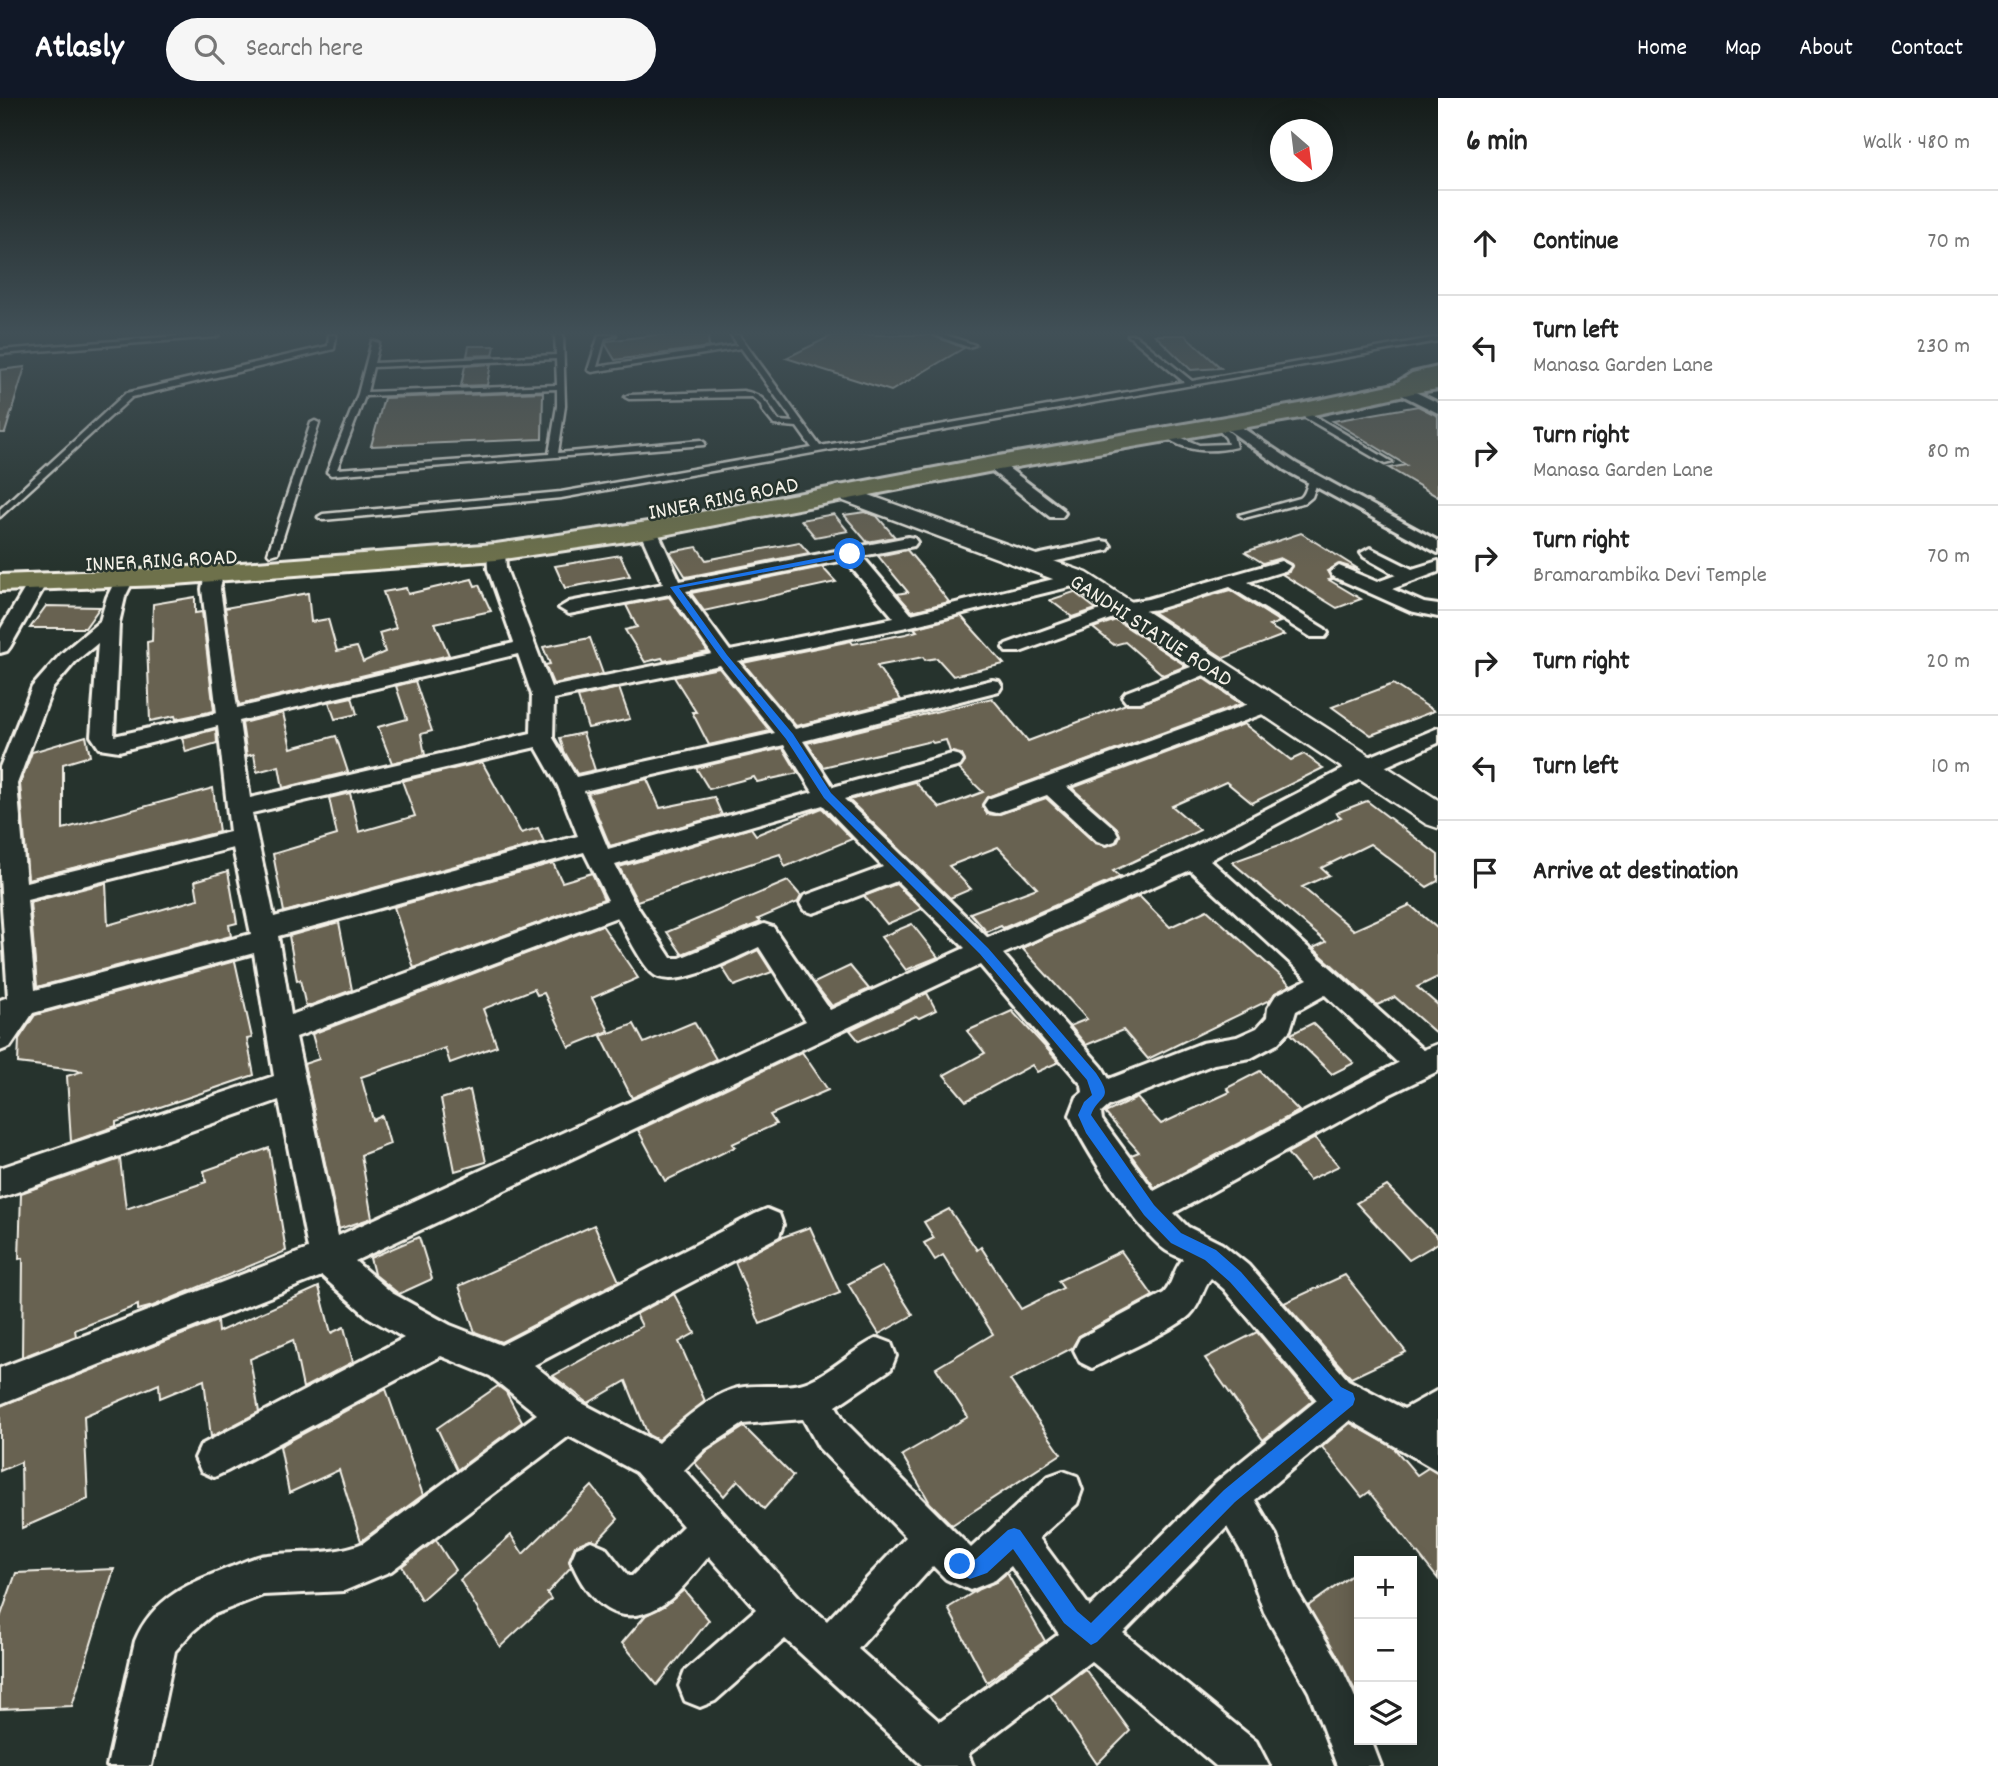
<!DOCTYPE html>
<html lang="en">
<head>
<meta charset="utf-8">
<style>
	:root { --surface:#fff; --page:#f6f6f6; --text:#222; --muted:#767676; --line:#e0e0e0; --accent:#111827 }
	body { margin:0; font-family:Dekko,sans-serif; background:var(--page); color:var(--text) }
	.controls { position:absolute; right:21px; bottom:21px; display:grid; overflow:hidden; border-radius:0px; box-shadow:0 4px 18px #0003 }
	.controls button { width:63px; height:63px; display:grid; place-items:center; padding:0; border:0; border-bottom:2px solid var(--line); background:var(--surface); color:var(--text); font:35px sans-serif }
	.compass { position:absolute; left:1270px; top:21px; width:63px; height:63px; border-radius:50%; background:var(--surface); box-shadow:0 4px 18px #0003; rotate:152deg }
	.stop { position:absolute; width:21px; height:21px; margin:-16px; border:5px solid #1a73e8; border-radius:50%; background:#fff }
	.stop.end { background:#1a73e8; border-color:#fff; box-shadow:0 2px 7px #0008 }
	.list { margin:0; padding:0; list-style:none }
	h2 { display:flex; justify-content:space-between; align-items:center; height:91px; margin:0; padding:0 28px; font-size:30px }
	h2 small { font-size:23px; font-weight:400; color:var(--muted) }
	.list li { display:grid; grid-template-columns:46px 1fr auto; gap:21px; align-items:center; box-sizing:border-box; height:105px; padding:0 28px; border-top:2px solid var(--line) }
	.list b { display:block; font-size:26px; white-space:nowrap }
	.list p { margin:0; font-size:23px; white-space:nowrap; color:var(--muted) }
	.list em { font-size:23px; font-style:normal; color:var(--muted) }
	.icon { flex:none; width:38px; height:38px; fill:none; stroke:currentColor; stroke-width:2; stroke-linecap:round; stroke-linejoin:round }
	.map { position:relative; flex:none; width:1438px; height:1668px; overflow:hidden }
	header { display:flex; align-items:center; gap:42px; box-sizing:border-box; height:98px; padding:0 35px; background:var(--accent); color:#fff }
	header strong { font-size:33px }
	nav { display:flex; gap:38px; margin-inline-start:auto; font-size:24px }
	.search { width:490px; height:63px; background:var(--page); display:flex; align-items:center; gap:18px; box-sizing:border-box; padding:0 24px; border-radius:38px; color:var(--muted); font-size:26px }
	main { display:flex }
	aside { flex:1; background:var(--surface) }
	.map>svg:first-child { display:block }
</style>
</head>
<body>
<header>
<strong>Atlasly</strong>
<div class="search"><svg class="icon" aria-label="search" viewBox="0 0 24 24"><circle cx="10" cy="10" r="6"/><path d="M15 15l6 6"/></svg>Search here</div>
<nav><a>Home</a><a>Map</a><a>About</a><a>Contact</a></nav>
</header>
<main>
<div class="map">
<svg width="1438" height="1668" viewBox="0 0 1438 1668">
	<rect width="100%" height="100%" fill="#26332d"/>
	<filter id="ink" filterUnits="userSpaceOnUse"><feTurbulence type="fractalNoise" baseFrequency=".0143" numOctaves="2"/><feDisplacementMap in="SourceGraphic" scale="14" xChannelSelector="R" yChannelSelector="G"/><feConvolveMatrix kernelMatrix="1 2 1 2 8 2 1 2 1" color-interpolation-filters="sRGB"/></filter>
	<g filter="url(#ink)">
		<!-- building -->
		<g fill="#686251" stroke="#f4f1e8" stroke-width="2">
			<polygon points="655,237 708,237 709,249 615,262 606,247 607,243"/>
			<polygon points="833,237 932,237 964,250 891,293 786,260"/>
			<polygon points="1155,237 1185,237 1221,270 1191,272"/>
			<polygon points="469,248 495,248 493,257 467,258"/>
			<polygon points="491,266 487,287 461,288 465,268"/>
			<polygon points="25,269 5,335 0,335 0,272"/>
			<polygon points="543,294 542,341 371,348 384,300"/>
			<polygon points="1418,308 1438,318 1438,399 1389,370 1406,367 1333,323"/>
			<polygon points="865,414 877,418 895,439 867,444 844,417"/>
			<polygon points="834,416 848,433 815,439 801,422"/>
			<polygon points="1301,435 1360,472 1340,466 1327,473 1333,481 1329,482 1361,501 1337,510 1282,476 1289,474 1291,466 1280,460 1263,465 1245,454"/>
			<polygon points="799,444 809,455 686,479 670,454 697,449 706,462"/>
			<polygon points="907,452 923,471 949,504 912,513 897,496 908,494 878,458"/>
			<polygon points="620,457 630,478 565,490 555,468"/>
			<polygon points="822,469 836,484 704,513 691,495"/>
			<polygon points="472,481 475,488 479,487 491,513 435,525 449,557 239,607 225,510 308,495 311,524 328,521 337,553 357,549 363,564 385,554 379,535 396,530 383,494 406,490 408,496"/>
			<polygon points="1230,492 1280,524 1269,528 1284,537 1224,560 1153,514"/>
			<polygon points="1074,494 1096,511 1072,519 1050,502"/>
			<polygon points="195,499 195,515 202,514 214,613 176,621 175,618 150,623 147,544 152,543 153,506"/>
			<polygon points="669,499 708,554 664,563 662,560 645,564 625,532 637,529 626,507"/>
			<polygon points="46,508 100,509 85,530 30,530"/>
			<polygon points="961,518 1004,566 953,578 937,560 925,562 923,559 877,568 901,602 796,628 743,565 851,543 853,546 906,536 917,533 914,530"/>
			<polygon points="1116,522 1186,568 1163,577 1125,544 1114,547 1093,530"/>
			<polygon points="590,540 603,576 553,586 545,567 550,566 543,549"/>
			<polygon points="719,570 770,633 709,647 692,614 696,614 674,579"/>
			<polygon points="1203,580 1241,606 987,699 982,708 987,716 997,717 1046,700 1095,745 1107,748 1117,744 1120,738 1117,730 1072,690 1244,626 1291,662 1304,656 1323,670 1252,705 1226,684 1172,708 1200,732 1113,773 1120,779 1003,830 1001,828 987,834 970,815 1037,790 998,749 949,768 971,791 950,800 849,702 915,684 940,710 983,694 959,671 965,664 962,657 950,654 946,642 933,645 931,643 823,669 807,645 992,600 1028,643 1126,606 1141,606"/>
			<polygon points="415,583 432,633 421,636 425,657 392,665 378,629 407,621 396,588"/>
			<polygon points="1393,586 1434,613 1371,637 1332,609"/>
			<polygon points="619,590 630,621 588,630 578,599"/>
			<polygon points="352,599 357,616 335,621 329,604"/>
			<polygon points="283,615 291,650 336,638 348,674 283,690 279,668 257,674 254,656 247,658 242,625"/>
			<polygon points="216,631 217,645 186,654 182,640"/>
			<polygon points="583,635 595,672 577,676 564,653 560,640"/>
			<polygon points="86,638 90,658 63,666 63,731 213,690 219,734 28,781 20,686 32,654"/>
			<polygon points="783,650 798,675 757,684 754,679 709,691 696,670"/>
			<polygon points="482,664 521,735 538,730 544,744 284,814 273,756 337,737 329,700 350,695 359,734 415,718 402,683"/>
			<polygon points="647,681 660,710 714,699 722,717 610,748 588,695"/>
			<polygon points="1367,703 1438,757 1438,783 1427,789 1370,746 1321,770 1329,777 1302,789 1354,832 1410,807 1438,831 1438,879 1417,889 1438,907 1438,937 1395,899 1377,907 1313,850 1326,844 1232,764 1288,744 1341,719 1336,715"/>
			<polygon points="822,710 852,741 785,769 780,756 637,803 619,769 751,730 756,737"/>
			<polygon points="553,765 562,784 592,775 604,801 414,870 394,809"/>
			<polygon points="228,773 237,825 229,827 231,838 37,889 30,804 106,785 108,827 198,801 195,783"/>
			<polygon points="788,783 801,798 798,804 758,821 761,824 682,856 667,834"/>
			<polygon points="896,786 922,811 887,826 864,798"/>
			<polygon points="1139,798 1170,829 1207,812 1291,887 1275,895 1269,904 1267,903 1148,961 1123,932 1086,947 1070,928 1087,921 1022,850"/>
			<polygon points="339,824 352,892 306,909 300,882 297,883 289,838"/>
			<polygon points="912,826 938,859 906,872 881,839"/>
			<polygon points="602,827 638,880 592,900 609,933 569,949 544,895 537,897 534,891 483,911 497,948 450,965 445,950 361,979 373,1022 382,1018 390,1046 361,1057 372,1120 339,1131 304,966 319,961 312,936"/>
			<polygon points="758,852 772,874 734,888 722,869"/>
			<polygon points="235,863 252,940 247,941 254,977 116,1024 116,1028 71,1044 67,978 83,973 18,965 19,941 35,917"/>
			<polygon points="850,868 869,891 832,908 814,885"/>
			<polygon points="927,895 936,912 919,920 916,918 859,943 850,932"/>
			<polygon points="1012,913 1059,964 1037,974 1032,967 966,1003 944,977 985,955 967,933"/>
			<polygon points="694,924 716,961 632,1000 601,938 634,926 644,945"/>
			<polygon points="1313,925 1354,965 1332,976 1291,936"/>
			<polygon points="802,954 828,992 770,1017 776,1026 732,1046 735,1049 665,1083 638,1032"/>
			<polygon points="1260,973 1299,1013 1155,1090 1131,1057 1139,1054 1105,1015 1137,1000 1161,1026 1230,994 1227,990"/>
			<polygon points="470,992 486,1064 455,1073 441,1001"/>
			<polygon points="1315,1040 1339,1068 1309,1082 1287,1055"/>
			<polygon points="269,1050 286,1153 153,1208 138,1212 138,1207 75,1232 76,1238 22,1259 23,1160 19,1161 21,1095 120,1061 126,1111 206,1084 204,1073"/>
			<polygon points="1387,1088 1438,1140 1438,1145 1409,1162 1356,1105"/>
			<polygon points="949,1111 977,1152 981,1149 1021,1211 1063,1190 1058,1183 1121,1153 1153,1198 1079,1238 1072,1250 1010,1282 1061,1356 952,1427 930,1405 902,1357 968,1319 936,1270 993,1236 943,1157 935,1162 924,1145 934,1140 924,1124"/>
			<polygon points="594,1127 619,1183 501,1244 475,1234 459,1188"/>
			<polygon points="810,1129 840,1195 760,1226 735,1164 780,1140"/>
			<polygon points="419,1139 432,1181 399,1196 374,1176 370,1160"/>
			<polygon points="882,1168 913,1217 879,1236 848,1186"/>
			<polygon points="1345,1177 1406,1254 1351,1280 1284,1205"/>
			<polygon points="319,1189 331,1235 344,1229 353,1264 303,1290 293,1242 250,1261 259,1314 211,1339 204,1282 160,1300 159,1286 84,1318 88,1401 22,1430 21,1364 0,1373 0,1308 217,1223 218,1234"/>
			<polygon points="674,1196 695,1235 679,1244 705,1303 658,1342 648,1337 626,1283 588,1305 553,1278 642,1228 636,1216"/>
			<polygon points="1257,1234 1313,1302 1263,1342 1205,1260"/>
			<polygon points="498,1288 506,1294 522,1324 457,1372 437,1330"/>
			<polygon points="386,1291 423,1397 361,1443 339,1372 289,1395 280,1348"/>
			<polygon points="1350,1325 1394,1350 1417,1377 1428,1370 1438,1376 1438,1481 1369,1394 1362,1399 1322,1349"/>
			<polygon points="744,1329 793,1378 764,1411 738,1382 724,1398 695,1365 707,1353"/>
			<polygon points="592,1388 618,1421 597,1443 590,1441 575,1448 569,1462 571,1469 547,1495 551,1501 500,1549 460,1482 511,1437 523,1456"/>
			<polygon points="436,1442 455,1472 421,1502 402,1468"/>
			<polygon points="114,1471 72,1608 0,1611 0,1520 16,1475"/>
			<polygon points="1359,1472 1359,1599 1308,1508"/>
			<polygon points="1007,1475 1045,1543 987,1584 948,1510 979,1491 996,1484"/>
			<polygon points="684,1492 709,1522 657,1587 622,1545 646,1517 666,1507"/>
			<polygon points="1085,1571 1130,1633 1097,1666 1050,1597"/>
		</g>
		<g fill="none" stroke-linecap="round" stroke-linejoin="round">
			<defs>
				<g id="lane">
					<polygon points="190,237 219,237 215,239 0,256 0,252"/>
					<polygon points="329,237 336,237 334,251 132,299 0,419 0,411 126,295 328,248"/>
					<path d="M555 237H563L565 308 558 355 701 342 705 345 704 347 331 377 327 374 358 296 372 243 379 245 374 265 556 257ZM556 261 557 287 367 294 373 269ZM557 291V308L549 356 337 371 365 298Z"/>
					<path d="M599 237H616L605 240 597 269 738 247 731 237H739L820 348 1184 284 1128 237H1135L1192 283 1438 239V243L561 400 323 422 318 419 323 416 561 394 812 350 797 329 774 327 762 312 761 307 752 299 629 301 625 299 629 297 743 293C767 297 766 307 779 323L794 324 741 250 592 274 588 272Z"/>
					<polygon points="935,237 946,237 975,247 968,249"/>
					<polygon points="1297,311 1303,311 1392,364 1385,366 1297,315"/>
					<polygon points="315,323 319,325 278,455 270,457 268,455 311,325"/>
					<path d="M1219 326 1233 337 1236 349C1210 355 1184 354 1163 337L1170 335 1199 347 1228 346 1226 340 1215 328Z"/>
					<path d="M1314 379 1318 382 1312 399 1306 404 1244 420 1239 417 1300 400C1308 395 1305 383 1314 379Z"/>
				</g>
				<g id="street">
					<polygon points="1401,287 1438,305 1438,315 1396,294 1394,291"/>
					<polygon points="1229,321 1297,366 1438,443 1438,455 1285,372 1224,329 1221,326 1224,323"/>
					<polygon points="993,361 999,363 1062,411 1065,415 1062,419 1050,419 987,369 985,366 987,363"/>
					<path d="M648 427 657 432 680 483 908 439 914 440 917 444 914 448 862 458 911 516 1078 475 1085 477 1087 481 1085 485 907 529 738 563 795 631 992 582 999 583 1002 588 999 593 803 643 833 689 952 656 960 658 963 663 960 668 844 701 988 840 1184 754 1357 664 1438 630V645L1373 674 1210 762 1423 952 1438 946V973L1378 1002 1174 1115 1188 1129 1222 1146 1248 1167 1348 1282 1404 1311 1438 1292V1373L1350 1322 1255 1402 1276 1437 1295 1490 1339 1564 1353 1595 1359 1609V1642H1371L1381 1668H1337L1309 1594 1264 1514 1245 1460 1227 1429 1123 1535 1256 1643 1269 1668H1216L1091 1563 968 1656 973 1668H923L785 1541 715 1603 700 1609 685 1603 679 1588 685 1573 756 1511 709 1458C696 1473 681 1494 665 1505 620 1535 589 1506 571 1463L577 1449 591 1443 605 1449 628 1478H632L683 1428 636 1374 569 1338 391 1473 344 1493 263 1497 212 1517 193 1533 175 1553 151 1668H107L135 1543C153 1499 190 1485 231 1469 242 1465 255 1458 267 1457 299 1453 332 1458 363 1445L537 1316 490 1278 441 1258 227 1373 214 1379 201 1373 195 1360 201 1347 404 1240 368 1219 322 1178 0 1306V1270L308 1151 279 1002 0 1100V1070L274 978 254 855 33 915 10 949 0 953V902L8 899 0 779V669L32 589 61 556 100 523 107 499 116 481 125 475 134 481 125 499 119 525 114 638 217 615 202 491 205 476 214 470 223 476 220 491 237 610 514 545 488 471 487 454 496 449 505 454 506 471 551 589 712 556 670 496 569 516 559 510 569 504 663 486 639 432ZM845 462 894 520 730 553 686 493ZM98 545 91 638 99 650 119 653 218 628 230 734 26 784 17 686 52 591 75 564ZM518 556 532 597 531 635 250 700 239 623ZM720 567 775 635 576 679 553 640 554 601ZM784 647 813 694 608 751 584 693ZM536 649 558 688 578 738 274 819 252 715ZM823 707 883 769 804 798 800 805 804 812 813 815 822 812 897 783 965 850 830 912 773 829 764 826 680 860H671L633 802 615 767ZM233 750 251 836 35 892 27 802ZM584 754 608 802 291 917 278 838ZM1190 772 1308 881 1276 897 1268 910 1267 919 1257 930 1237 939 1202 945 1109 981 1102 969 1003 856ZM617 819C627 835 639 862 652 875 672 895 736 859 759 849L806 923 338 1138 296 939ZM980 867 1082 987 1083 994 1077 999 1070 1017C1084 1051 1135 1128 1164 1151 1169 1155 1177 1158 1183 1161 1173 1171 1174 1184 1164 1195L1080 1240 1074 1252 1080 1264 1092 1270 1104 1264C1126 1253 1175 1231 1190 1217 1202 1205 1202 1190 1211 1180L1224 1191 1317 1302 1216 1384 1090 1509 1039 1440 1077 1406 1082 1392 1077 1378 1063 1373 1049 1378 971 1450 845 1324 836 1308 891 1271 896 1258 891 1245 878 1240C853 1251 833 1273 809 1283 788 1292 760 1285 738 1290 711 1296 677 1327 658 1345L580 1304 534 1267 779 1138 783 1127 779 1116 767 1111 755 1116 501 1247 450 1227 392 1195 355 1163ZM1325 897 1398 965 1154 1093 1102 1022 1101 1015 1109 1008 1214 966 1251 960 1277 946 1290 932 1296 913ZM803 1321 819 1350 906 1439 827 1523 799 1499 684 1372 705 1351 743 1326ZM933 1468 946 1481 970 1492 995 1482 1011 1468 1059 1536 940 1624 858 1551Z"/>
					<polygon points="1102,443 1108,444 1111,448 1108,452 1033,468 1024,463 1027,459"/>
					<polygon points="1370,450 1412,471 1438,463 1438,474 1392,491 1424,505 1438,507 1438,519 1410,513 1332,478 1330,474 1339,468 1377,484 1396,477 1364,459 1361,455"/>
					<polygon points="1281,463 1290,468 1287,472 1248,484 1325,531 1328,535 1325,539 1311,539 1230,489 1157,511 1127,515 1020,554 1006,554 1003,550 1006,546 1117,506 1148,501"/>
					<polygon points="38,478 47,484 10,549 7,553 0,555 0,532 31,480"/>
					<polygon points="1209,562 1216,564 1219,568 1216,572 1140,604 1126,604 1122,599 1126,594"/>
					<polygon points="1268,599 1276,601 1279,606 1276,611 1067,689 1115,731 1118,737 1115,743 1106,746 1097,743 1047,697 996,715 988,713 984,707 988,701"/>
				</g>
				<polygon id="secondary" points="841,387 1087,475 1438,702 1438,730 1426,726 1069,487 833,399 829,394 833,389"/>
				<polygon id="primary" points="1438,279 1438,291 1401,297 1393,296 1390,291 1393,286"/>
				<polygon id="highway" points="1438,269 1438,281 1426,284 1409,296 1300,320 993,373 648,440 496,462 162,487 0,493 0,477 162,471 496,446 648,424 993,359 1300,306 1394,286 1412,275"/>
			</defs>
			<!-- lane casing -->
			<use href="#lane" stroke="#f4f1e8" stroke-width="5"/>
			<!-- street casing -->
			<use href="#street" stroke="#f4f1e8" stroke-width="6"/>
			<!-- secondary casing -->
			<use href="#secondary" stroke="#f4f1e8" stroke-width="5"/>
			<!-- primary casing -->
			<use href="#primary" stroke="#f4f1e8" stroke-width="6"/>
			<!-- highway casing -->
			<use href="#highway" stroke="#f4f1e8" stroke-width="6"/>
			<!-- lane -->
			<use href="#lane" fill="#26332d" fill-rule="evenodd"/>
			<!-- street -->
			<use href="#street" fill="#26332d" fill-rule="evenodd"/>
			<!-- secondary -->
			<use href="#secondary" fill="#26332d" fill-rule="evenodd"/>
			<!-- primary -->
			<use href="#primary" fill="#6e714b" fill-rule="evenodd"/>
			<!-- highway -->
			<use href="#highway" fill="#6e714b" fill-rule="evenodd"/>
		</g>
	</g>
	<!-- sky -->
	<linearGradient id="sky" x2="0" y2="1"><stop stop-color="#151c19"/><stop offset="0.5" stop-color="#415057"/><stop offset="1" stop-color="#415057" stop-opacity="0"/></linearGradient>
	<rect width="1438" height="470" fill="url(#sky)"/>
	<!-- route -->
	<path fill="#1a73e8" d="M850 454 852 458 679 490 727 557 793 636 831 695 988 850 1096 975C1115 1003 1099 996 1091 1017L1154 1107 1181 1135 1216 1152 1241 1174 1341 1289 1353 1295 1355 1301 1353 1307 1235 1404 1097 1544 1091 1547 1064 1525 1013 1451 987 1475 970 1481 954 1473 951 1466 954 1460 960 1458 971 1463 976 1461 1008 1432 1014 1430 1020 1432 1077 1513 1091 1525 1224 1392 1333 1302 1230 1184 1205 1162 1171 1145 1144 1117 1086 1035 1078 1017 1084 1004 1092 997 1087 982 980 856 824 700 786 641 721 560 670 489Z"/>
	<g text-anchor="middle" stroke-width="5" stroke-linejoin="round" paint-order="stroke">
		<!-- far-street labels -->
		<g font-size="23" fill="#f4f1e8" stroke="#26332d">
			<text transform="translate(723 399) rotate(-11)" y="8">INNER RING ROAD</text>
			<text transform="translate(161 461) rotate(-3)" y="8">INNER RING ROAD</text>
			<text transform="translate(1152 531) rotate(33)" y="8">GANDHI STATUE ROAD</text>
		</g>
	</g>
</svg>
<div class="controls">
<button>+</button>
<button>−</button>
<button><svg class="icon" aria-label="layers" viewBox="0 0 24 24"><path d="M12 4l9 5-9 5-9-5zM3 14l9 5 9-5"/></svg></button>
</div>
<svg class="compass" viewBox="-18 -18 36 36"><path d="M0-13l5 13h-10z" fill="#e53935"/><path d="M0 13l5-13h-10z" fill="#767676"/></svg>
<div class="stop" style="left:850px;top:456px"></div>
<div class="stop end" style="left:960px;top:1466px"></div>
</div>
<aside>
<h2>6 min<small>Walk · 480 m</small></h2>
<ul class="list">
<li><svg class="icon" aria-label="ahead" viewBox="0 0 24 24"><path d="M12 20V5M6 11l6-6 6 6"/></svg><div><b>Continue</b></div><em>70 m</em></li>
<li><svg class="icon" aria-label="left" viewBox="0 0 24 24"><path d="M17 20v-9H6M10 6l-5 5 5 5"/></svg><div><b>Turn left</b><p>Manasa Garden Lane</p></div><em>230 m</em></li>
<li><svg class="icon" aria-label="right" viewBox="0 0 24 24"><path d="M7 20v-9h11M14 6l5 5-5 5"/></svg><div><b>Turn right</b><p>Manasa Garden Lane</p></div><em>80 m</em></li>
<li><svg class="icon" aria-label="right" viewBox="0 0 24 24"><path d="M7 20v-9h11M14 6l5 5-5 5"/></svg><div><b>Turn right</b><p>Bramarambika Devi Temple</p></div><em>70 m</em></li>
<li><svg class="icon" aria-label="right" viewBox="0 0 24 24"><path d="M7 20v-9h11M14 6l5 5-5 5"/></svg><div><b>Turn right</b></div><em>20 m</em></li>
<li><svg class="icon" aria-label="left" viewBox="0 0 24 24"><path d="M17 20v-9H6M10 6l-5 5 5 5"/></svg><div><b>Turn left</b></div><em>10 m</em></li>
<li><svg class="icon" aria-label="arrive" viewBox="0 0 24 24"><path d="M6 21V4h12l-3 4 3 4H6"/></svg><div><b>Arrive at destination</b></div></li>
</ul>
</aside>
</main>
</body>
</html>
